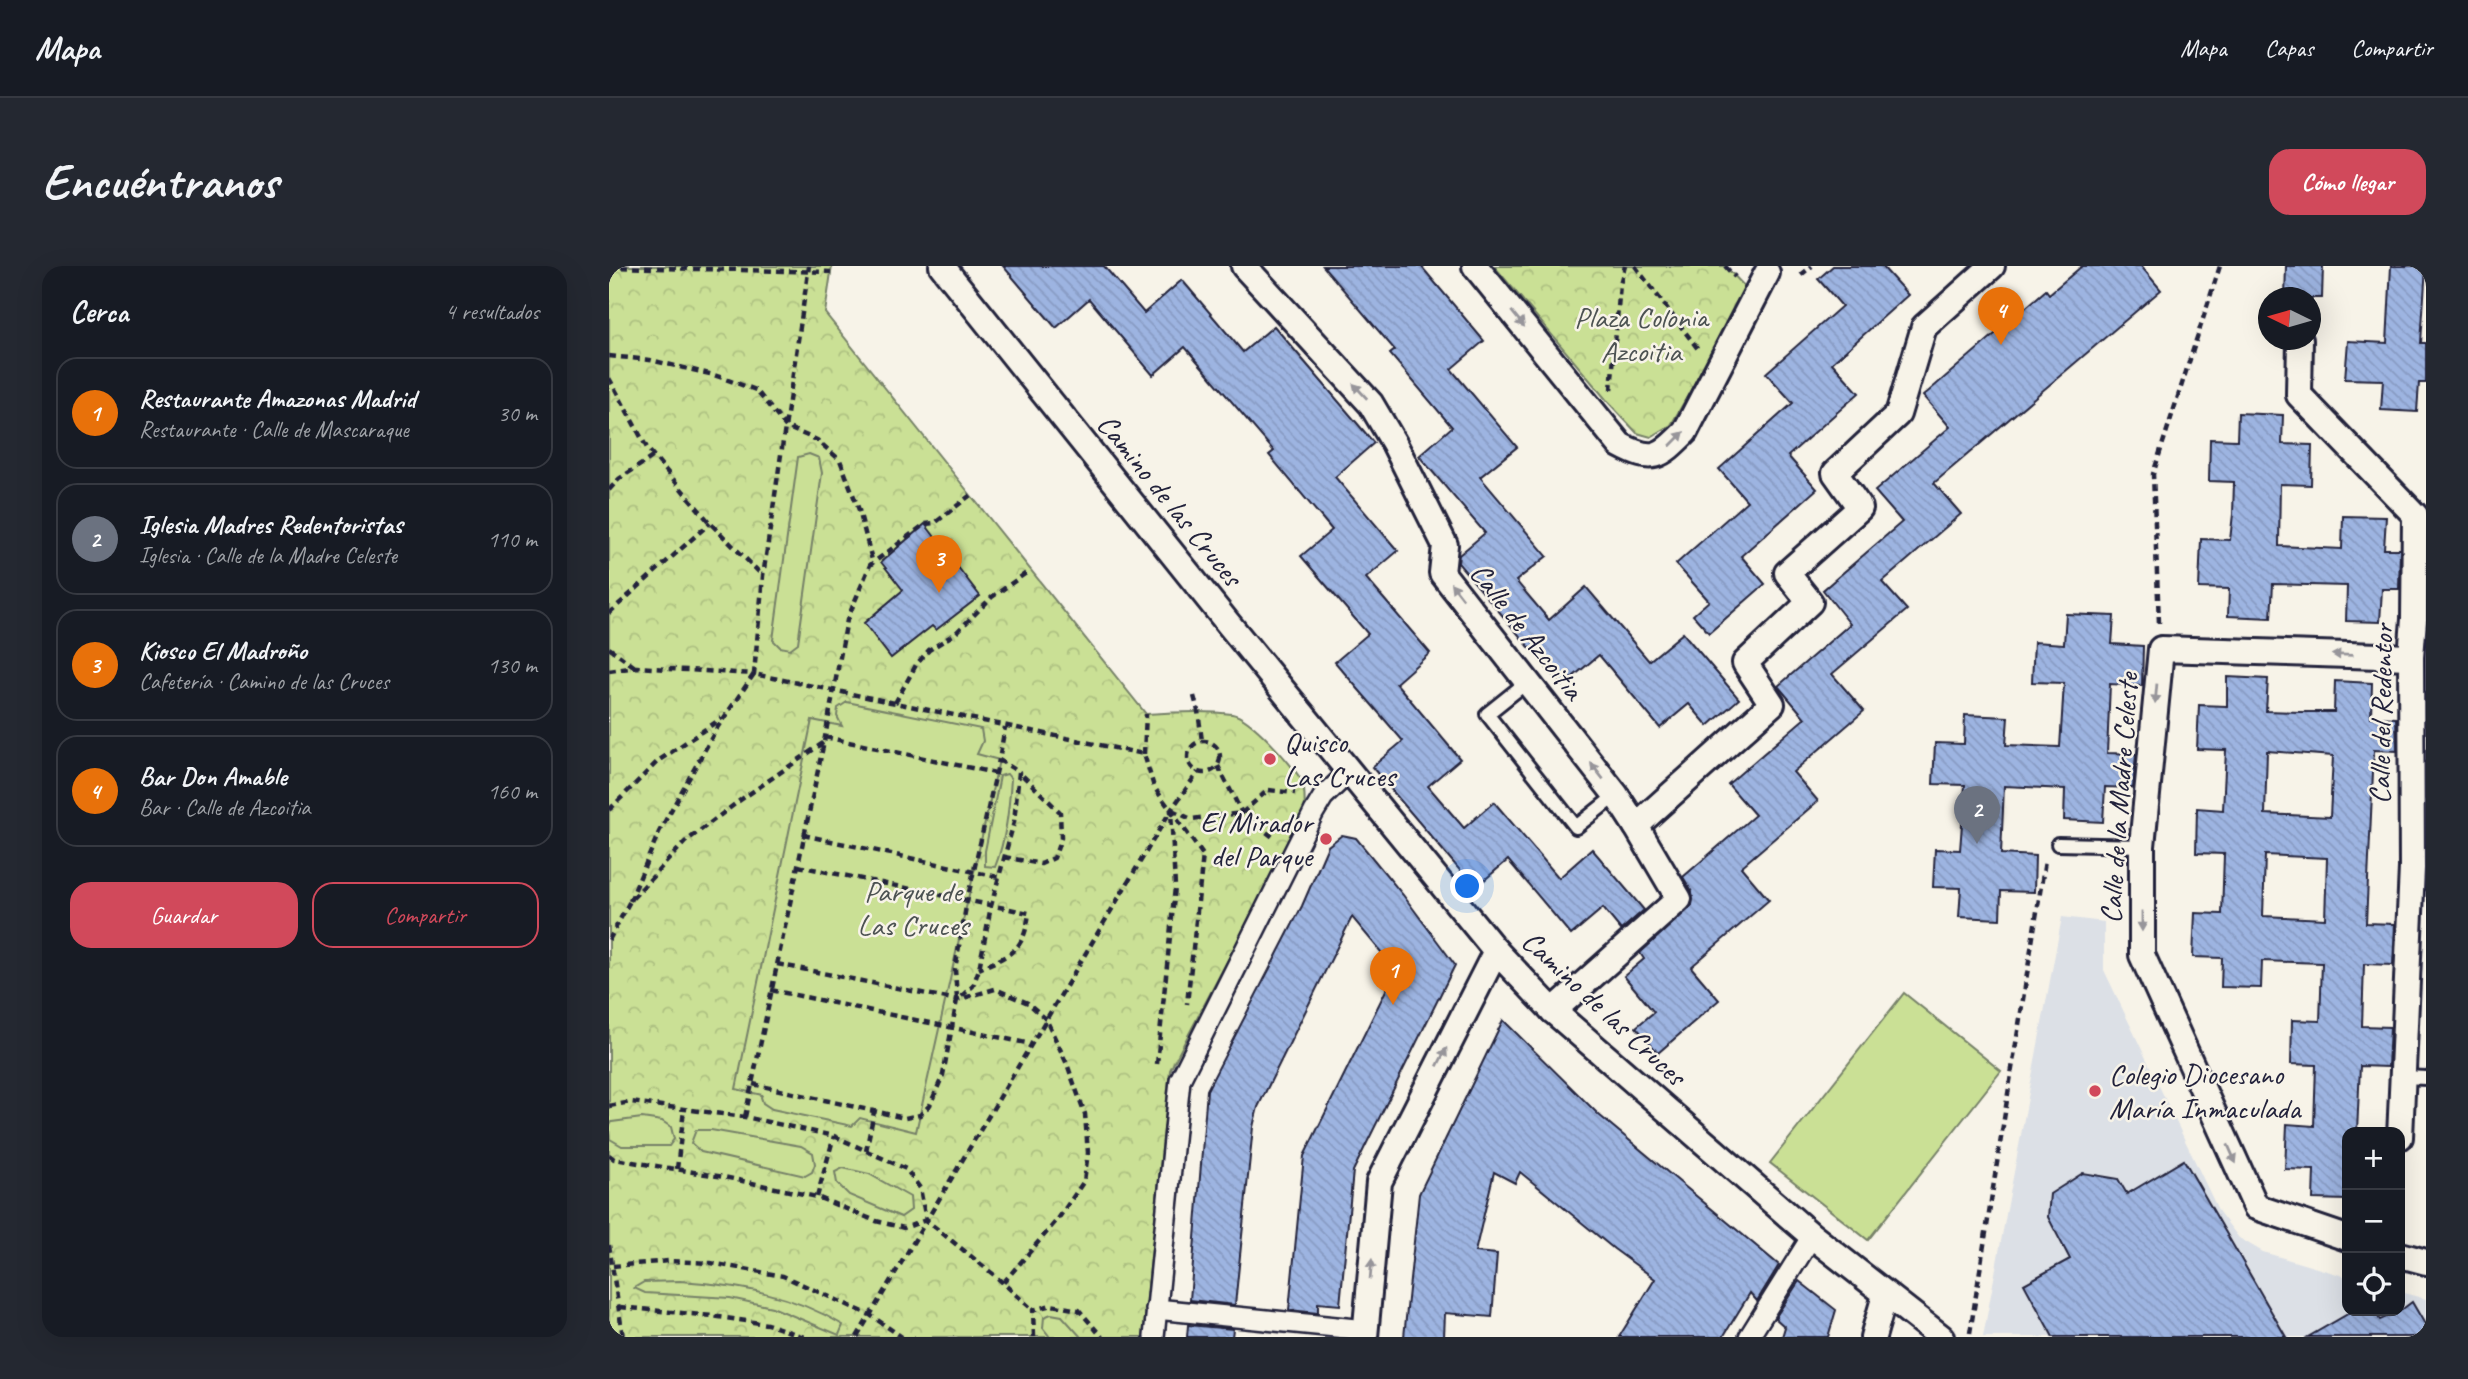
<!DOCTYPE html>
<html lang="es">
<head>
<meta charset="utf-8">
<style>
	:root { --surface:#171b24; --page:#242831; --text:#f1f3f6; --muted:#9ea1a6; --line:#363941; --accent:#d1495b }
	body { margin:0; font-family:Caveat,sans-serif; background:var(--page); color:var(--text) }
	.controls { position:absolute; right:21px; bottom:21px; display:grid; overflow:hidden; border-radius:14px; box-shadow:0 7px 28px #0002 }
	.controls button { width:63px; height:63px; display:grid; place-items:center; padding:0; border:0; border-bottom:2px solid var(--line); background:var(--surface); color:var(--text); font:35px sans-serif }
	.compass { position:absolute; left:1649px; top:21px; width:63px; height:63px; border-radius:50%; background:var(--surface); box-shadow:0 7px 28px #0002; rotate:275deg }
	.you { position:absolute; left:859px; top:621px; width:24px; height:24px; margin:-18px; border:5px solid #fff; border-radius:50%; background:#1a73e8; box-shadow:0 0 0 10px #1a73e833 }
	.badge { display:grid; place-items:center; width:46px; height:46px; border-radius:50%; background:var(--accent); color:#fff; font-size:23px; font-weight:700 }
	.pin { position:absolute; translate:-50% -58px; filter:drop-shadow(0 2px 4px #0008) }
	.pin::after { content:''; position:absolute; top:37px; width:24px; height:21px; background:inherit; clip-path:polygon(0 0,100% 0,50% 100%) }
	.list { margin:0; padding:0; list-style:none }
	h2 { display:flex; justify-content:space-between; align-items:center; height:91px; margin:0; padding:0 28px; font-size:30px }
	h2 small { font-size:23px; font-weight:400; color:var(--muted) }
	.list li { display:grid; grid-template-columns:46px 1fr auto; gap:21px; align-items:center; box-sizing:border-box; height:112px; margin:0 14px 14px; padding:0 14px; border:2px solid var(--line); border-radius:21px }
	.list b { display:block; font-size:26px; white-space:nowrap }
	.list p { margin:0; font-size:23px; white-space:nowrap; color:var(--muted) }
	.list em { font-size:23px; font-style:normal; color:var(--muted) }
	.actions { display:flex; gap:14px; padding:21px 28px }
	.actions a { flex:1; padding:16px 0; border:2px solid var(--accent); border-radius:21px; text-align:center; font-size:24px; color:var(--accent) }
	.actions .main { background:var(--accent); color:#fff }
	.icon { flex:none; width:38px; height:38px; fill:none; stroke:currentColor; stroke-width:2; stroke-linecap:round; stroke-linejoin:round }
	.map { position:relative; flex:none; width:1817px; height:1071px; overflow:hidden; border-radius:21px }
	header { display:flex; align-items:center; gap:42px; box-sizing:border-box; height:98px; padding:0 35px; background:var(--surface); border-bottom:2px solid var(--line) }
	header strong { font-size:33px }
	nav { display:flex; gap:38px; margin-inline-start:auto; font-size:24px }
	.intro { display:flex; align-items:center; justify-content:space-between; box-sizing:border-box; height:168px; padding:0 42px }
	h1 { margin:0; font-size:49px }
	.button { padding:18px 32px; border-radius:21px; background:var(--accent); color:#fff; font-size:24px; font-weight:700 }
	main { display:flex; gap:42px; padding:0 42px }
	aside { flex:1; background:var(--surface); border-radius:21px; box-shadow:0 7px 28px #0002 }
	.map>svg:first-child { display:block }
</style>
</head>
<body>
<header>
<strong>Mapa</strong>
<nav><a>Mapa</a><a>Capas</a><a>Compartir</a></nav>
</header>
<div class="intro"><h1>Encuéntranos</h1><a class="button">Cómo llegar</a></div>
<main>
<aside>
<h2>Cerca<small>4 resultados</small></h2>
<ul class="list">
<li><span class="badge" style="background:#e8710a">1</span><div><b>Restaurante Amazonas Madrid</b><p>Restaurante · Calle de Mascaraque</p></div><em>30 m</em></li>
<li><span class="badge" style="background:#6b7280">2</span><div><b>Iglesia Madres Redentoristas</b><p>Iglesia · Calle de la Madre Celeste</p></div><em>110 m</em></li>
<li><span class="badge" style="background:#e8710a">3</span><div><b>Kiosco El Madroño</b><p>Cafetería · Camino de las Cruces</p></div><em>130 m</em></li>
<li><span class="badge" style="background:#e8710a">4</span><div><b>Bar Don Amable</b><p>Bar · Calle de Azcoitia</p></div><em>160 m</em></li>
</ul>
<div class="actions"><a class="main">Guardar</a><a>Compartir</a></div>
</aside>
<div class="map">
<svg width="1817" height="1071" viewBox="0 0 1817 1071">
	<defs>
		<pattern id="forest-crowns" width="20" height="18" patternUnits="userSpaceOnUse" patternTransform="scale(1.75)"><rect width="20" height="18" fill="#cae095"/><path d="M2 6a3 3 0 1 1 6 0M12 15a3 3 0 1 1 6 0" fill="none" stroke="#adc081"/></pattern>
		<pattern id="building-back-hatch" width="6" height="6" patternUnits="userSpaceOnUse" patternTransform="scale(1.75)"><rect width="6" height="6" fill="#9db4e1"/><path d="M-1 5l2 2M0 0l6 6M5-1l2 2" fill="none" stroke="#879ac2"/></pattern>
	</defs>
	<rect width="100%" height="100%" fill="#f7f3e8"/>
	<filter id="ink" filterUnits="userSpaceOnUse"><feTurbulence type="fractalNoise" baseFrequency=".0143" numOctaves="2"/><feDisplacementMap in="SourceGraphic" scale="14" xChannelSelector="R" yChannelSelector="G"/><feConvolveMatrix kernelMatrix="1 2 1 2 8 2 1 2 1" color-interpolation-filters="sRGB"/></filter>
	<g filter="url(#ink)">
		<!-- built -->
		<polygon fill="#dce0e6" points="1453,651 1495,656 1495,704 1610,946 1630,972 1654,986 1738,1011 1738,1045 1791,1045 1791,1026 1817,1033 1817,1071 1374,1071"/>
		<!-- forest -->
		<g fill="url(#forest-crowns)" stroke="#768168" stroke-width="2">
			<path d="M0 0H223L216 47C324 180 429 315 537 448 564 446 596 444 623 448 642 451 683 499 693 515 697 523 695 538 696 547L561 804 534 1071H0Z"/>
			<polygon points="885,0 1116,0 1139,24 1062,159 1042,171 1028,167 1000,137"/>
		</g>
		<!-- garden -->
		<g fill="#cae095" stroke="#768168" stroke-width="2">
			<polygon points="200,188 210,192 213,207 189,377 181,383 171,381 164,374 189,191"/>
			<polygon points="238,436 372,463 374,475 368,488 390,494 307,866 251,852 243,860 163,843 154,837 152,831 153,829 127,823 203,454 233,460 228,450 229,442"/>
			<path d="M398 508 402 513C400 543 397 573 386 601L376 600V585L391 510Z"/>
			<polygon points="1295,727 1392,805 1259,974 1161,897"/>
			<polygon points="33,852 53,855 62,861 65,873 60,880 13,880 1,873 0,861 3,856"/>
			<polygon points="87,864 102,864 192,880 204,887 206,898 203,906 196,910 92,886 82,877"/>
			<polygon points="234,902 260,908 301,931 302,944 292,951 240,929 228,917 226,906"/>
			<path d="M71 1015C129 1019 183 1028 234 1059L230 1069 163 1041 121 1032 36 1027 25 1022 35 1016Z"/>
			<polygon points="442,1048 453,1050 472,1071 441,1071 434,1062 435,1051"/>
		</g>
		<!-- building -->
		<g fill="url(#building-back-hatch)" stroke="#22223b" stroke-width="2" fill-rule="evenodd">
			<polygon points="394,0 495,0 535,47 573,14 634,86 665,60 765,177 726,211 789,285 757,312 821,387 787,417 851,493 819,520 855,562 885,536 950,612 983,583 1035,644 1012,664 994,642 962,669 899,594 866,622 763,501 794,475 726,396 759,368 692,290 723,264 660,189 665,185 576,81 544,109 480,33 447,62"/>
			<polygon points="714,0 812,0 875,75 842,103 908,181 871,211 938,290 907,315 940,354 977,321 1040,395 1074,367 1130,433 1099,460 1080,438 1051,462 990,389 953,420 849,297 850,289 876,267 810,190 843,161 781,88 786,84"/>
			<polygon points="1224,0 1273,0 1299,29 1223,97 1250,127 1179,190 1208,223 1132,290 1156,318 1100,367 1084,349 1100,335 1067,298 1138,235 1110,203 1184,137 1157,107 1233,40 1209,13"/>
			<polygon points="1473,0 1532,0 1552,24 1325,217 1352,248 1273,316 1298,344 1223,408 1255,445 1184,506 1209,535 1132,601 1160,634 1082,701 1110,734 1049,787 1027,761 1045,746 1015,710 1035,693 1031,687 1083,639 1083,626 1074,611 1146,549 1119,518 1196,452 1169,420 1241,358 1214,324 1293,256 1266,225 1341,161 1314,130 1437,24 1440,28"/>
			<polygon points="1677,0 1714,0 1713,32 1676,32"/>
			<polygon points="1782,0 1817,0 1812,77 1817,77 1817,117 1810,117 1808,146 1772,144 1774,114 1736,113 1739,75 1778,77"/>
			<polygon points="1629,147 1674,149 1673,178 1703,179 1702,219 1671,218 1670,280 1733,283 1734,250 1777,251 1775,283 1791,283 1790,323 1773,323 1771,356 1737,355 1738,320 1664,318 1662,352 1619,350 1620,323 1590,322 1592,273 1621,274 1624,248 1625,216 1600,215 1601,173 1628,174"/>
			<polygon points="316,258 371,330 327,364 323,360 282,392 255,357 294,324 272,296"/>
			<polygon points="1457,348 1505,350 1503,378 1534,380 1533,420 1501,418 1498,487 1527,488 1524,522 1496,521 1494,556 1455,554 1456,523 1395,520 1392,588 1426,590 1425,626 1392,625 1391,653 1350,651 1352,622 1324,621 1326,583 1351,584 1356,519 1324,518 1326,477 1355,478 1356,449 1399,451 1397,479 1451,481 1455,417 1423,416 1425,376 1455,378"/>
			<path d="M1618 411 1659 413 1657 445 1691 446H1725L1726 415 1763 417 1762 451 1787 452 1788 485 1765 484 1757 657 1786 658 1784 699 1755 698 1753 760 1781 761 1779 801 1751 800 1748 866H1738V934L1704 933 1705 904 1676 903 1678 858 1705 860 1707 799 1682 798 1683 754 1711 755 1713 697 1653 695 1652 722 1612 721 1613 692 1584 691 1586 647 1613 648 1615 588 1587 587 1588 542 1614 544 1617 484 1588 483 1590 439 1618 440ZM1658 485 1724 490 1721 551 1656 548ZM1656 589 1718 592 1716 653 1654 650Z"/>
			<polygon points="733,569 747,572 794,629 846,699 744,905 731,1039 709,1037 709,1047 680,1044 695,890 787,704 743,651 649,841 644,861 626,1039 581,1034 598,824 693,640 719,580"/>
			<polygon points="894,754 990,849 1170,999 1148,1035 1141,1027 1114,1071 1010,1071 1046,1013 1005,983 911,906 906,917 885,906 866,986 888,988 883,1051 836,1047 835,1071 795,1071 810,928"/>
			<polygon points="1575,894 1677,1071 1444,1071 1415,1018 1461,993 1439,951 1441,928 1474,907 1509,913 1518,928"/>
			<polygon points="1190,1015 1227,1044 1219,1071 1173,1071 1176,1061 1166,1052"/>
			<polygon points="1803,1036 1817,1060 1817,1071 1699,1071 1744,1045 1765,1045 1771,1054 1791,1045"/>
			<polygon points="579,1059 624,1063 623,1071 578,1071"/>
		</g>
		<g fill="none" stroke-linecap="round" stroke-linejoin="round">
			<defs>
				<g id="service">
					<polyline points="918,416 878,448 967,561 1007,529"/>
					<polyline points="1449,578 1533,580"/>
					<polyline points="1795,811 1817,812"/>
				</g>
				<g id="pedestrian">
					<polyline points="547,1043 757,1064"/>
					<polyline points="545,1071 571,814 705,546 714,531 740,506"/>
					<polyline points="1140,1071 1203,970"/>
				</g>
				<g id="minor">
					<polyline points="333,0 618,356 887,685 944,745 1203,970 1332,1071"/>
					<polyline points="635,0 762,138 785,177 836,279 833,307 1007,529 1027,560"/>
					<path d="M866 0 1011 179C1044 197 1051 191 1076 166L1158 7"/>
					<polyline points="1691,74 1690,129 1806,249 1805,353 1802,391 1803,602 1791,871"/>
					<polyline points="944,745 1070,633 1027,560 1163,438 1136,397 1201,336 1178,307 1251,242 1226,207 1289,148 1315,61 1383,0"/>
					<polyline points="1738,972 1647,941 1533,689 1533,580 1552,383 1802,391"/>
					<polyline points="1791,989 1817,996"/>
					<polyline points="756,1071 770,916 887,685"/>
					<polyline points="1264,1071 1276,1029"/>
				</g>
			</defs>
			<!-- service casing -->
			<use href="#service" stroke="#22223b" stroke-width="18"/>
			<!-- pedestrian casing -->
			<use href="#pedestrian" stroke="#22223b" stroke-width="24"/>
			<!-- minor casing -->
			<use href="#minor" stroke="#22223b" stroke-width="30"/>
			<!-- path -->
			<g stroke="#22223b" stroke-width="4.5" stroke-dasharray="7 5" stroke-linecap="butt">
				<polyline points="1026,0 1089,83"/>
				<polyline points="1116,0 1126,11"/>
				<polyline points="0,1 222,6"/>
				<polyline points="1192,9 1203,0"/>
				<polyline points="0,90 41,94 105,109 147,124 177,161 208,174 231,194 250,244 264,298"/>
				<polyline points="0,112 38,182 101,257 154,310"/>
				<polyline points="1002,124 1011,18 1016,0"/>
				<polyline points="0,224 10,213 45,190"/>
				<polyline points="0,347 101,257"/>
				<polyline points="1550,357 1544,208 1611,0"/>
				<polyline points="0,382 26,401"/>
				<polyline points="0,405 27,401 145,408 154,310 200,0"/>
				<polyline points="585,430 589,445 593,475"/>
				<polyline points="286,437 307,399 320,384 347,367 383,331 420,305"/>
				<polyline points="216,471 386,507"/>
				<circle cx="595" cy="491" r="16"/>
				<polyline points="535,488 537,448"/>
				<polyline points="609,500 633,547 665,572"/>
				<polyline points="0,544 49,495 113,452"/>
				<polyline points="563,544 582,553 633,547 659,524 686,527"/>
				<polyline points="194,569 389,611"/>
				<polyline points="395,591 432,598 445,592 452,572 451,546 410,506"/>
				<path d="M189 600 420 647C415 685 403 688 370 703"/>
				<polyline points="21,635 50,566 108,462 145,408 535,488 545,521 594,589 578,738"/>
				<polyline points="0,674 21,635 76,576 130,535 214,477"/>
				<polyline points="168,698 348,734 386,723 419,737 437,753 458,798 476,848 479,887 475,915 449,953 394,1017"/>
				<polyline points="162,724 422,778"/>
				<polyline points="348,733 346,703 358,635 390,494"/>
				<polyline points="548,798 566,621 562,544 589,506"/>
				<polyline points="144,818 296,852 311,849 321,839 334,809 348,734 364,720 370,703 382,640 405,556 410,506 390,494 396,461"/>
				<polyline points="0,840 22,836 136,851 225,870 297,903 311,922 317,954 384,1008 424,1044"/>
				<polyline points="136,851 216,471 238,354 261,299 316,258 326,257 363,228"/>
				<polyline points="257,885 265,846"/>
				<polyline points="0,889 5,893 115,911 208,931 267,955 295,962 317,954"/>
				<polyline points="68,903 75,844"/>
				<polyline points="208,931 225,870"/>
				<polyline points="0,979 14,1071"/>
				<polyline points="4,1000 60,995 102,997 174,1010 261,1049 293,1071"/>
				<polyline points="11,1041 103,1050 158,1058 195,1071"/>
				<polyline points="1361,1067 1436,595"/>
				<polyline points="248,1071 562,544"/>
				<polyline points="425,1071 424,1044 442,1039 470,1044 493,1071"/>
			</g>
			<!-- service -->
			<use href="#service" stroke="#f7f3e8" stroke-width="12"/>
			<!-- pedestrian -->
			<use href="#pedestrian" stroke="#f7f3e8" stroke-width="19"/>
			<!-- minor -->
			<use href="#minor" stroke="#f7f3e8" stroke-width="24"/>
		</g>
		<!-- one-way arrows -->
		<defs><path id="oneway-solid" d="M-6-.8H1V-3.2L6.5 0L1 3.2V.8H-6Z" transform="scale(1.75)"/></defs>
		<g fill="#97959a">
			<use href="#oneway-solid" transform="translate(909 53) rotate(51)"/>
			<use href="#oneway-solid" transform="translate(751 125) rotate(-133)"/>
			<use href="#oneway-solid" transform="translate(1068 173) rotate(-45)"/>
			<use href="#oneway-solid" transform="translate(848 325) rotate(-128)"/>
			<use href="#oneway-solid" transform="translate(1733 389) rotate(-178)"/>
			<use href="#oneway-solid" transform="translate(1547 428) rotate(95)"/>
			<use href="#oneway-solid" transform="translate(988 505) rotate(-128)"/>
			<use href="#oneway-solid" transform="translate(1533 655) rotate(90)"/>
			<use href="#oneway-solid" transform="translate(833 791) rotate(-63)"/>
			<use href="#oneway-solid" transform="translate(1623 888) rotate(66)"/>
			<use href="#oneway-solid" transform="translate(762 1003) rotate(-85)"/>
		</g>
	</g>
	<!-- markers -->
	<g fill="#d1495b" stroke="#f7f3e8" stroke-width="2.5">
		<circle cx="661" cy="493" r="7"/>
		<circle cx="717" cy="573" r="7"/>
		<circle cx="1486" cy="825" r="7"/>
	</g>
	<g text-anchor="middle" stroke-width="5" stroke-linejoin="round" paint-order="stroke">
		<!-- park labels -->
		<g font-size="30" fill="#4c5252" stroke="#f7f3e8">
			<text x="1032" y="61">Plaza Colonia<tspan x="1032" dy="34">Azcoitia</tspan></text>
			<text x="304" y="635">Parque de<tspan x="304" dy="34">Las Cruces</tspan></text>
		</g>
		<!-- street labels -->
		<g font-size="30" fill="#22223b" stroke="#f7f3e8">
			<text transform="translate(561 234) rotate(51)" y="10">Camino de las Cruces</text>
			<text transform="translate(918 365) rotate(52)" y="10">Calle de Azcoitia</text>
			<text transform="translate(1772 448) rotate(-89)" y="10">Calle del Redentor</text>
			<text transform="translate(1510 532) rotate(-86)" y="10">Calle de la Madre Celeste</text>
			<text transform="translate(995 742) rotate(43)" y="10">Camino de las Cruces</text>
		</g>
		<!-- poi labels -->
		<g font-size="30" fill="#22223b" stroke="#f7f3e8" text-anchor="start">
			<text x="675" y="486">Quisco<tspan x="675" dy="34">Las Cruces</tspan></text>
			<text x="703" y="566" text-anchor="end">El Mirador<tspan x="703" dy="34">del Parque</tspan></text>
			<text x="1500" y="818">Colegio Diocesano<tspan x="1500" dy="34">María Inmaculada</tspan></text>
		</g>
	</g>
</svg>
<div class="controls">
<button>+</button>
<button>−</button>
<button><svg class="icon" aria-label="locate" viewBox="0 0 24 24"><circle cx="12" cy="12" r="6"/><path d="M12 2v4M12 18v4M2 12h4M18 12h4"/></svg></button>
</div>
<svg class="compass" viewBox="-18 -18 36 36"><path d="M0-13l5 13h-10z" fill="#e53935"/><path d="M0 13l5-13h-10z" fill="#9ea1a6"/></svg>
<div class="you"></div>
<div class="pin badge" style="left:784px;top:739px;background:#e8710a">1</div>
<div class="pin badge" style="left:1368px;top:578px;background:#6b7280">2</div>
<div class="pin badge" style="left:330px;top:327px;background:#e8710a">3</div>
<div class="pin badge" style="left:1392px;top:79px;background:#e8710a">4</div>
</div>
</main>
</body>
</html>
